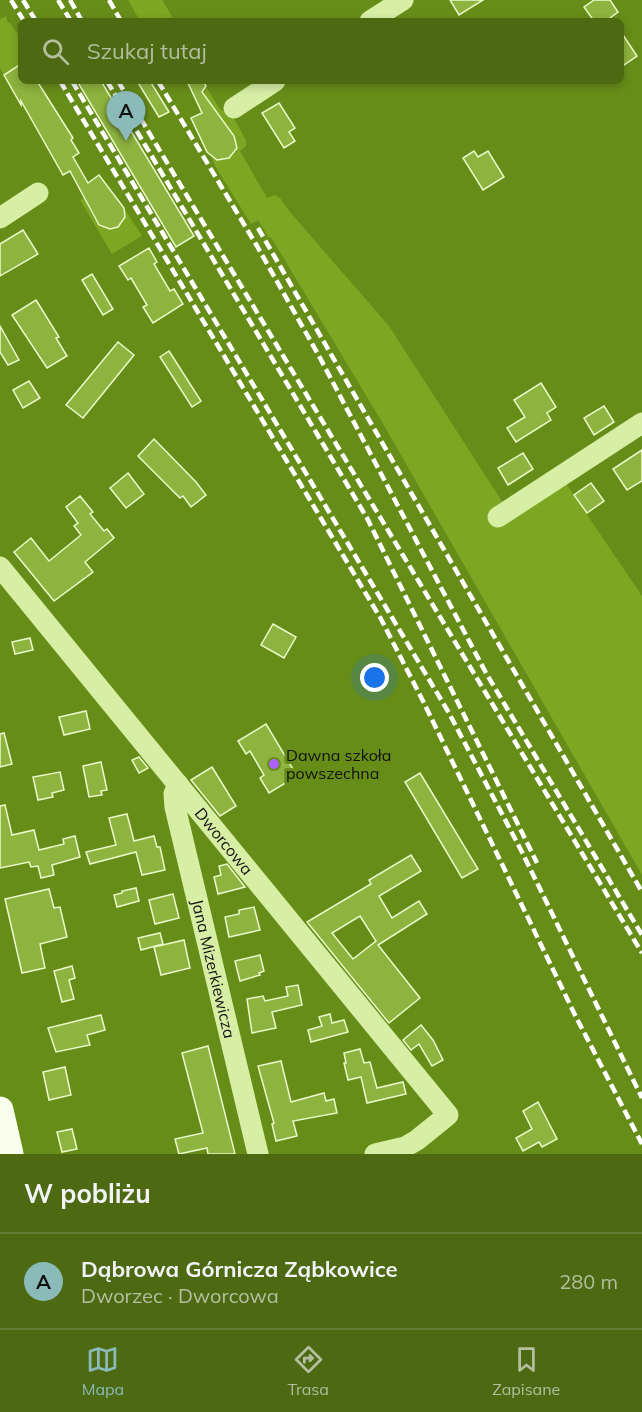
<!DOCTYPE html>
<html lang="pl">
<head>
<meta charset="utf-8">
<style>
	:root { --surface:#4d6a13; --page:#546f1c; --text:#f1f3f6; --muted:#b3bfa0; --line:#647d33; --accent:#8bbbb9 }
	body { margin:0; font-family:Mulish,sans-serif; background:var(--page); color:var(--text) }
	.you { position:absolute; left:375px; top:678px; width:21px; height:21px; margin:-15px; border:4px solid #fff; border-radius:50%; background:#1a73e8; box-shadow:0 0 0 9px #1a73e833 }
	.badge { display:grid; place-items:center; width:39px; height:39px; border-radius:50%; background:var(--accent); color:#111; font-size:20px; font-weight:700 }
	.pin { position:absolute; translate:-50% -50px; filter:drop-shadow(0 2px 3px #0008) }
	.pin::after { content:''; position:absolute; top:32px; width:21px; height:18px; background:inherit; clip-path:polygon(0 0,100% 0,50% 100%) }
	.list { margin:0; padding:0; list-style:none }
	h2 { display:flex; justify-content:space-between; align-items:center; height:78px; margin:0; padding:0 24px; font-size:26px }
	h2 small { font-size:20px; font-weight:400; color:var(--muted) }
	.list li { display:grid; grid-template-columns:39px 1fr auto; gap:18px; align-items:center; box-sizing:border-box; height:96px; padding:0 24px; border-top:2px solid var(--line) }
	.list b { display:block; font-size:22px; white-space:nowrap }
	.list p { margin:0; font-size:20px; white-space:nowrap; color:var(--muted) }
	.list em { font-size:20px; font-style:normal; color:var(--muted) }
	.icon { flex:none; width:33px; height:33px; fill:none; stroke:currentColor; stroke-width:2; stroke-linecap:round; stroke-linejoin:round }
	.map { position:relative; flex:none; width:642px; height:1154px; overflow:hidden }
	.search { position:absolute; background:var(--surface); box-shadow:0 3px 9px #0003; left:18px; right:18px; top:18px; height:66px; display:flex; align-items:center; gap:15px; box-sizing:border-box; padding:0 21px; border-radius:9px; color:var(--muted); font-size:22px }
	.sheet { height:174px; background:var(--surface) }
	nav { display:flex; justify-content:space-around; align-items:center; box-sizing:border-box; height:84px; border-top:2px solid var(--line); background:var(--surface); font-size:16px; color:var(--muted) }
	nav a { display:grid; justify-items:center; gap:3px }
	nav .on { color:var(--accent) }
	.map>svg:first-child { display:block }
</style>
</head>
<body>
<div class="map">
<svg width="642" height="1154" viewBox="0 0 642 1154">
	<rect width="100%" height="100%" fill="#678d19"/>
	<!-- green -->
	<g fill="#7da622">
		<polygon points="128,0 162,0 175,21 140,21"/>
		<polygon points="6,16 8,23 10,23 21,38 21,64 4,75 0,68 0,19"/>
		<path d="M206 87 220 109 233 117 246 140V146L240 151 267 198 275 195 280 198 290 212 389 326 503 503 565 482 642 596V875L382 422 271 237 269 238 258 220 251 224 215 166 212 158C229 165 241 151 234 136L204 94Z"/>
		<path d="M84 198C91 212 95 230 114 229 123 225 127 218 124 208L142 236 112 254 80 200Z"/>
	</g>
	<!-- building -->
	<g fill="#8eb33e" stroke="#ebfacb" stroke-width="1.5" fill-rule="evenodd">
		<polygon points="450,0 483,0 459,15"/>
		<polygon points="594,0 610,0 618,12 606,21 594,21 584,7"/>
		<polygon points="621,32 637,56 621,67"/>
		<polygon points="21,64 21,81 37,81 73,138 71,140 79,153 73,157 88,183 99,175 124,208 125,217 118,227 110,229 99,225 70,171 63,175 21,101 21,105 4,75"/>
		<polygon points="77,81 101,81 194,236 176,247"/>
		<polygon points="137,81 150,81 169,112 159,117"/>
		<polygon points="187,81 203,81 206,86 202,92 234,136 237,148 229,158 217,160 207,152 191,118 202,113"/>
		<polygon points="279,103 295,128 289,132 295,141 284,148 262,113"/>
		<polygon points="474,151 478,157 488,151 504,177 483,190 463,158"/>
		<polygon points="23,230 38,254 0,276 0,244"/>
		<polygon points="149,248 157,262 154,264 170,291 174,289 183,304 153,323 143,307 147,305 131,278 128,280 119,266"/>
		<polygon points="92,274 113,309 103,315 82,280"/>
		<polygon points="36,300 59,337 56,338 67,356 47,368 12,315"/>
		<polygon points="0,326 19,360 8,365 0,352"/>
		<polygon points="118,342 134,355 83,418 66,405"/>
		<polygon points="169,351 201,401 192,407 160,357"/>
		<polygon points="29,381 40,398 23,408 13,390"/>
		<polygon points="541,383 556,407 547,413 551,420 516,442 507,428 525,417 514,400"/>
		<polygon points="604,406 614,422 594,435 584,418"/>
		<polygon points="154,439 196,482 206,495 191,507 183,496 180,498 138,456"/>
		<polygon points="642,450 642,481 627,490 613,469"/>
		<polygon points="523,453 533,469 508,485 498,468"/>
		<polygon points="128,473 144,494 126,508 110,488"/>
		<polygon points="591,483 604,501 587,513 574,495"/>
		<polygon points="80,496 93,512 90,514 104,531 107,529 114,538 85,562 93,572 54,601 14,552 31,538 49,561 81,535 74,526 78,523 66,507"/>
		<polygon points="273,624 296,637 284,658 261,645"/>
		<polygon points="30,638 33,650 15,654 12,642"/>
		<polygon points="86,711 90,729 64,735 59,717"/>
		<polygon points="266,724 297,776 269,793 260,778 264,775 250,751 246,754 238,741"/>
		<polygon points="4,733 12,764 0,767 0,734"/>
		<polygon points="139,757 148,768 139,773 132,760"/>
		<polygon points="101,762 107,790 101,791 102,795 89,797 83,766"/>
		<polygon points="212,767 236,806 220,816 191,780"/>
		<polygon points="60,772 64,790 52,793 53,797 38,800 33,777"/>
		<polygon points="420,773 478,869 462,878 405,782"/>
		<polygon points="5,805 12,835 34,830 39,850 64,844 63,839 75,836 80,857 52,865 54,875 41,878 38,866 31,867 29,862 0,868 0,806"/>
		<polygon points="127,814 134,841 154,836 157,847 160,847 165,870 142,875 136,852 90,864 86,852 116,845 109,818"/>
		<path d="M411 855 421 871 379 896 392 918 419 901 427 914 378 945 420 998 389 1023 307 922 371 884 369 880ZM360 916 376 941 353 959 332 933Z"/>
		<polygon points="227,864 245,887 218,894 214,877 221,875 219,866"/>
		<polygon points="136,888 139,901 117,907 114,895 122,893 122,891"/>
		<polygon points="49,889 54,908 60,907 67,937 40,944 45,968 22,973 5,899"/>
		<polygon points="173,894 179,918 155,924 149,900"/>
		<polygon points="254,907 260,930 229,937 225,917 239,914 239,910"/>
		<polygon points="160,933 163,944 141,950 138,938"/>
		<polygon points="184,940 190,968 161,975 154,947"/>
		<polygon points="260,955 264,971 259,973 260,975 240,981 235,961"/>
		<polygon points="72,966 75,978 69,980 74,999 62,1002 54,971"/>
		<polygon points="298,985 302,1005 272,1012 276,1028 252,1033 247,999 263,996 265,1001 288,996 286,987"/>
		<polygon points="330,1014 332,1023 344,1020 348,1032 311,1042 308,1030 322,1026 319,1017"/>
		<polygon points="101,1015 105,1030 87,1035 90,1045 56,1052 48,1028"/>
		<polygon points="421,1025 433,1040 443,1060 432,1066 419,1044 411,1050 403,1040"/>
		<polygon points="208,1046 235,1154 208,1154 207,1148 179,1154 175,1139 203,1133 182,1053"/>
		<polygon points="360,1049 364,1063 370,1062 377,1088 403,1082 406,1094 367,1103 361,1077 348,1080 344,1063 346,1063 344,1053"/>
		<polygon points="281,1061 291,1102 324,1093 326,1101 334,1099 337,1113 293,1121 297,1136 276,1141 272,1124 274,1123 258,1066"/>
		<polygon points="65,1067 71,1095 49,1100 43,1072"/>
		<polygon points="538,1102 557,1139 542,1147 539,1142 523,1151 516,1138 532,1129 523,1111"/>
		<polygon points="72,1129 77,1149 62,1152 57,1132"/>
	</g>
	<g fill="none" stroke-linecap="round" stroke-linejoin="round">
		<!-- minor -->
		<g stroke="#d7eea5" stroke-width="21">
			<polyline points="370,21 403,0"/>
			<polyline points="234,108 275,81"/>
			<polyline points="0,218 38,193"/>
			<polyline points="498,517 642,423"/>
			<path id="s1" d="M0 567 448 1115 417 1140 405 1147 375 1154"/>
			<path id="s2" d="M178 784 174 794 175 807 258 1154"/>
		</g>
		<!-- major -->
		<polyline stroke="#f8ffec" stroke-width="27" points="0,1110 10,1154"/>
		<!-- rail -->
		<g stroke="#fff" stroke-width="4.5" stroke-dasharray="10 4.5" stroke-linecap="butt">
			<polyline points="11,0 24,21"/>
			<polyline points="23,0 36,21"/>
			<polyline points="58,0 71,21"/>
			<polyline points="70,0 82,21"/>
			<polyline points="109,0 121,21"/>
			<polyline points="60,81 381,619 423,701 576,1017 642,1144"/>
			<polyline points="72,81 449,713 522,852 642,1098"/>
			<polyline points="107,81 367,518 537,863"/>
			<polyline points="118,81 642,953"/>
			<polyline points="158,81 257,246 319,356 486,673 642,935"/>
			<polyline points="258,228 642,892"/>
		</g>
	</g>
	<!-- markers -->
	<circle fill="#ac62ff" stroke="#678d19" stroke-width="2" cx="274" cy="764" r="6"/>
	<g text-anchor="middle" stroke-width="6" stroke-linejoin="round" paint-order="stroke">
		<!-- poi labels -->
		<g font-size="16" fill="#111" stroke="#678d19" text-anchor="start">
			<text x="286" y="761">Dawna szkoła<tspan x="286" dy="18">powszechna</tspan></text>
		</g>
		<!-- street labels -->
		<g font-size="16" fill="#111" stroke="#678d19">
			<text dy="6" stroke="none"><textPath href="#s1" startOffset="354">Dworcowa</textPath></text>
			<text dy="6" stroke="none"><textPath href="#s2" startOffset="190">Jana Mizerkiewicza</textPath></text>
		</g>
	</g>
</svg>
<div class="you"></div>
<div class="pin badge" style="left:126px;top:141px">A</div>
<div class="search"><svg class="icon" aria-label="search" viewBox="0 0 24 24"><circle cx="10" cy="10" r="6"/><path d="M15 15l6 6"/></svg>Szukaj tutaj</div>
</div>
<section class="sheet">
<h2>W pobliżu<small></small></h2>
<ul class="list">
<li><span class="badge">A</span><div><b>Dąbrowa Górnicza Ząbkowice</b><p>Dworzec · Dworcowa</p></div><em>280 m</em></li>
</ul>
</section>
<nav>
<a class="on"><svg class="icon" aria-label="map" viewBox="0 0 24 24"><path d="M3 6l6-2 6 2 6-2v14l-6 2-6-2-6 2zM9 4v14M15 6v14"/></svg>Mapa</a>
<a><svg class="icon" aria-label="directions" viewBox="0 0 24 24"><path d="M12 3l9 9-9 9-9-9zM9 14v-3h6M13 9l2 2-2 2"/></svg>Trasa</a>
<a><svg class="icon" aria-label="saved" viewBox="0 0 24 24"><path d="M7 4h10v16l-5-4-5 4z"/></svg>Zapisane</a>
</nav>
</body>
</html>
